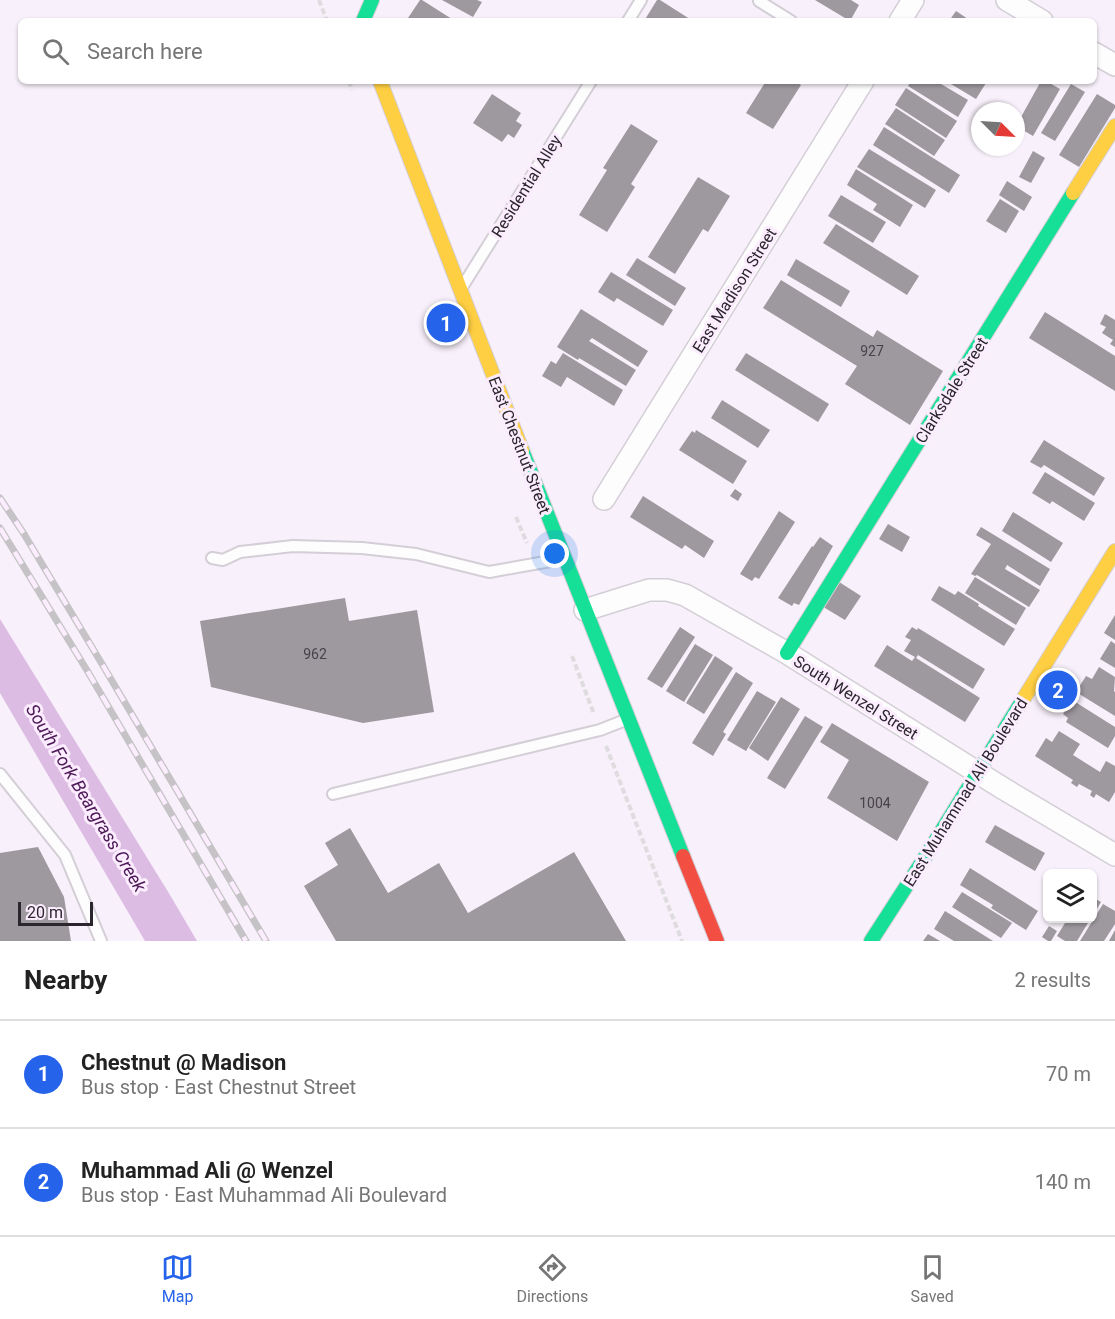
<!DOCTYPE html>
<html lang="en">
<head>
<meta charset="utf-8">
<style>
	:root { --surface:#fff; --page:#f2f2f2; --text:#222; --muted:#767676; --line:#e0e0e0; --accent:#2563eb }
	body { margin:0; font-family:Roboto,sans-serif; background:var(--page); color:var(--text) }
	.controls { position:absolute; right:18px; bottom:18px; display:grid; overflow:hidden; border-radius:9px; box-shadow:0 2px 4px #0004 }
	.controls button { width:54px; height:54px; display:grid; place-items:center; padding:0; border:0; border-bottom:2px solid var(--line); background:var(--surface); color:var(--text); font:30px sans-serif }
	.compass { position:absolute; left:971px; top:102px; width:54px; height:54px; border-radius:50%; background:var(--surface); box-shadow:0 2px 4px #0004; rotate:114deg }
	.scale { position:absolute; left:18px; bottom:15px; width:75px; box-sizing:border-box; padding-left:6px; border:3px solid #2b262d; border-top:0; font-size:16px; line-height:21px; white-space:nowrap; color:#2b262d; -webkit-text-stroke:4px #fbecfe; paint-order:stroke }
	.you { position:absolute; left:555px; top:554px; width:21px; height:21px; margin:-15px; border:4px solid #fff; border-radius:50%; background:#1a73e8; box-shadow:0 0 0 9px #1a73e833 }
	.badge { display:grid; place-items:center; width:39px; height:39px; border-radius:50%; background:var(--accent); color:#fff; font-size:20px; font-weight:700 }
	.pin { position:absolute; translate:-50% -50%; border:3px solid #fff; box-shadow:0 2px 6px #0006 }
	.list { margin:0; padding:0; list-style:none }
	h2 { display:flex; justify-content:space-between; align-items:center; height:78px; margin:0; padding:0 24px; font-size:26px }
	h2 small { font-size:20px; font-weight:400; color:var(--muted) }
	.list li { display:grid; grid-template-columns:39px 1fr auto; gap:18px; align-items:center; box-sizing:border-box; height:108px; padding:0 24px; border-top:2px solid var(--line) }
	.list b { display:block; font-size:22px; white-space:nowrap }
	.list p { margin:0; font-size:20px; white-space:nowrap; color:var(--muted) }
	.list em { font-size:20px; font-style:normal; color:var(--muted) }
	.icon { flex:none; width:33px; height:33px; fill:none; stroke:currentColor; stroke-width:2; stroke-linecap:round; stroke-linejoin:round }
	.map { position:relative; flex:none; width:1115px; height:941px; overflow:hidden }
	.search { position:absolute; background:var(--surface); box-shadow:0 2px 4px #0004; left:18px; right:18px; top:18px; height:66px; display:flex; align-items:center; gap:15px; box-sizing:border-box; padding:0 21px; border-radius:9px; color:var(--muted); font-size:22px }
	.sheet { height:294px; background:var(--surface) }
	nav { display:flex; justify-content:space-around; align-items:center; box-sizing:border-box; height:84px; border-top:2px solid var(--line); background:var(--surface); font-size:16px; color:var(--muted) }
	nav a { display:grid; justify-items:center; gap:3px }
	nav .on { color:var(--accent) }
	.map>svg:first-child { display:block }
</style>
</head>
<body>
<div class="map">
<svg width="1115" height="941" viewBox="0 0 1115 941">
	<rect width="100%" height="100%" fill="#f8f0fa"/>
	<!-- water -->
	<polygon fill="#dcbce3" points="0,619 170,895 197,941 145,941 0,693"/>
	<!-- building -->
	<g fill="#9e989f">
		<polygon points="420,0 422,0 455,21 413,21 408,18"/>
		<polygon points="442,0 477,0 482,2 473,17"/>
		<polygon points="657,0 660,0 693,21 644,21"/>
		<polygon points="815,0 851,0 859,5 850,21"/>
		<polygon points="956,11 971,21 949,21"/>
		<polygon points="766,81 795,81 801,85 773,129 746,113"/>
		<polygon points="911,81 936,81 968,100 958,117 908,86"/>
		<polygon points="946,81 984,81 986,83 976,99"/>
		<polygon points="1041,81 1046,81 1060,89 1033,136 1016,126"/>
		<polygon points="1071,84 1085,92 1055,141 1041,133"/>
		<polygon points="906,88 957,121 946,138 895,105"/>
		<polygon points="492,94 521,113 516,121 522,125 519,130 514,138 508,134 502,142 473,123"/>
		<polygon points="1097,94 1115,105 1115,108 1079,167 1059,155"/>
		<polygon points="896,108 945,140 934,156 885,124"/>
		<polygon points="631,124 658,141 631,184 635,187 607,232 579,215 607,170 603,168"/>
		<polygon points="884,127 960,175 949,193 873,145"/>
		<polygon points="869,149 936,190 925,208 857,167"/>
		<polygon points="1033,151 1045,158 1031,183 1019,177"/>
		<polygon points="856,169 913,205 900,227 873,210 877,204 847,185"/>
		<polygon points="698,177 730,196 708,232 703,229 675,274 648,257"/>
		<polygon points="1007,181 1032,197 1024,211 999,195"/>
		<polygon points="841,195 886,222 873,243 828,216"/>
		<polygon points="1000,199 1019,211 1006,233 986,221"/>
		<polygon points="836,224 919,276 907,295 823,243"/>
		<polygon points="637,258 686,288 675,306 626,275"/>
		<polygon points="796,259 850,291 841,307 787,275"/>
		<polygon points="611,272 673,310 663,326 617,298 614,302 598,292"/>
		<polygon points="781,280 873,337 877,330 943,371 910,425 845,384 857,366 763,308"/>
		<polygon points="581,309 648,351 638,367 592,338 589,341 636,370 626,386 579,358 578,360 557,347"/>
		<polygon points="1045,312 1115,356 1115,391 1029,338"/>
		<polygon points="1105,314 1115,320 1115,347 1110,344 1113,340 1102,333 1106,327 1100,324"/>
		<polygon points="563,353 623,390 614,406 567,377 561,387 542,376 551,361 556,364"/>
		<polygon points="746,353 829,404 818,422 735,370"/>
		<polygon points="722,400 770,430 758,448 711,418"/>
		<polygon points="696,430 747,461 733,484 679,450 692,431 695,433"/>
		<polygon points="1044,440 1105,478 1094,496 1044,465 1041,468 1030,462"/>
		<polygon points="1045,472 1095,503 1084,521 1052,501 1050,504 1032,493"/>
		<polygon points="735,489 742,494 738,501 730,496"/>
		<polygon points="643,496 714,541 704,558 685,545 682,549 630,517"/>
		<polygon points="779,511 795,522 759,579 755,577 752,581 740,574"/>
		<polygon points="1013,512 1063,543 1051,562 1002,531"/>
		<polygon points="888,524 910,537 902,552 879,539"/>
		<polygon points="981,527 1050,569 1040,586 1007,565 1005,569 1040,590 1029,607 977,575 975,576 971,574 991,544 976,535"/>
		<polygon points="820,537 833,546 799,605 794,603 792,606 778,598 812,546 813,547"/>
		<polygon points="975,577 1026,608 1016,625 965,593"/>
		<polygon points="836,580 861,596 845,620 820,605"/>
		<polygon points="939,586 955,595 958,591 979,604 978,606 1015,629 1004,646 931,600"/>
		<polygon points="345,598 349,621 417,610 434,712 363,723 211,687 200,621"/>
		<polygon points="1115,615 1115,640 1104,633"/>
		<polygon points="680,627 695,637 662,688 647,679"/>
		<polygon points="912,627 917,630 918,628 985,669 973,689 918,655 916,658 980,698 965,722 874,666 887,645 912,661 915,657 904,651 911,640 905,637"/>
		<polygon points="1111,641 1115,644 1115,668 1100,659"/>
		<polygon points="695,644 713,655 684,702 666,691"/>
		<polygon points="715,656 733,668 704,714 686,703"/>
		<polygon points="1099,667 1115,677 1114,691 1115,692 1115,716 1076,692 1086,676 1092,679"/>
		<polygon points="736,672 753,683 723,732 726,734 713,756 692,743"/>
		<polygon points="757,691 776,702 746,751 727,740"/>
		<polygon points="781,697 800,709 768,761 749,748"/>
		<polygon points="1072,700 1115,727 1115,736 1108,748 1066,722 1068,718 1063,714"/>
		<polygon points="805,716 823,727 785,789 767,778"/>
		<polygon points="832,723 929,782 897,841 827,798 849,760 820,742"/>
		<polygon points="1059,731 1080,744 1073,755 1100,772 1106,761 1115,766 1115,792 1109,802 1096,794 1094,798 1090,795 1092,791 1079,784 1077,787 1071,783 1073,780 1035,756 1046,738 1052,742"/>
		<polygon points="995,825 1045,853 1035,871 985,842"/>
		<polygon points="350,828 388,893 439,863 468,913 574,852 626,941 336,941 304,886 338,865 325,843"/>
		<polygon points="38,847 64,897 71,941 0,941 0,853"/>
		<polygon points="970,868 1038,911 1026,930 991,908 993,905 960,885"/>
		<polygon points="962,892 1012,923 1001,938 952,907"/>
		<polygon points="1092,897 1101,902 1092,917"/>
		<polygon points="1103,904 1115,911 1115,924 1104,941 1080,941"/>
		<polygon points="945,911 993,941 954,941 934,929"/>
		<polygon points="1068,918 1091,918 1077,941 1065,941 1057,936"/>
		<polygon points="1049,926 1057,931 1051,941 1048,941 1042,937"/>
		<polygon points="1115,930 1115,941 1109,941"/>
		<polygon points="928,934 940,941 923,941"/>
	</g>
	<g fill="none" stroke-linecap="round" stroke-linejoin="round">
		<defs>
			<g id="lane">
				<polyline points="759,1 791,21"/>
				<polyline points="628,21 641,0"/>
				<polyline points="464,284 591,81"/>
				<polyline points="212,558 223,560 240,552 293,546 362,548 416,554 489,572 562,559"/>
				<polyline points="0,774 65,855 101,941"/>
				<polyline points="333,794 600,730 628,719"/>
			</g>
			<g id="street">
				<polyline points="1007,0 1042,21"/>
				<polyline points="900,21 913,0"/>
				<polyline points="1094,53 1115,65"/>
				<polyline points="604,499 863,81"/>
				<polyline points="585,610 649,590 667,590 685,595 787,653 1004,789 1115,855"/>
			</g>
			<g id="fast">
				<polyline points="363,21 372,0"/>
				<polyline points="522,450 683,856"/>
				<polyline points="787,653 1073,193"/>
				<polyline points="871,941 929,851 1024,698"/>
			</g>
			<g id="slow">
				<polyline points="380,81 522,450"/>
				<polyline points="1073,193 1115,126"/>
				<polyline points="1024,698 1115,551"/>
			</g>
			<polyline id="jam" points="683,856 717,941"/>
		</defs>
		<!-- lane casing -->
		<use href="#lane" stroke="#d4ced6" stroke-width="14"/>
		<!-- street casing -->
		<use href="#street" stroke="#d4ced6" stroke-width="24"/>
		<!-- fast casing -->
		<use href="#fast" stroke="#d4ced6" stroke-width="16"/>
		<!-- slow casing -->
		<use href="#slow" stroke="#d4ced6" stroke-width="16"/>
		<!-- jam casing -->
		<use href="#jam" stroke="#d4ced6" stroke-width="16"/>
		<!-- path -->
		<g stroke="#dfdce0" stroke-width="4" stroke-dasharray="6 3" stroke-linecap="butt">
			<polyline points="319,0 327,21"/>
			<polyline points="349,81 352,90"/>
			<polyline points="516,517 527,543"/>
			<polyline points="572,656 594,714"/>
			<polyline points="606,746 682,941"/>
		</g>
		<!-- lane -->
		<use href="#lane" stroke="#fefdfe" stroke-width="10"/>
		<!-- street -->
		<use href="#street" stroke="#fefdfe" stroke-width="21"/>
		<!-- fast -->
		<use href="#fast" stroke="#16e098" stroke-width="14"/>
		<!-- slow -->
		<use href="#slow" stroke="#ffcf43" stroke-width="14"/>
		<!-- jam -->
		<use href="#jam" stroke="#f24e42" stroke-width="14"/>
		<defs>
			<g id="rail">
				<polyline points="0,498 24,534 102,664 266,941"/>
				<polyline points="0,528 88,672 246,941"/>
			</g>
		</defs>
		<!-- rail casing -->
		<use href="#rail" stroke="#c5c3c6" stroke-width="7"/>
		<!-- rail -->
		<use href="#rail" stroke="#fbecfe" stroke-width="4.5" stroke-dasharray="14" stroke-linecap="butt"/>
	</g>
	<g text-anchor="middle" stroke-width="6" stroke-linejoin="round" paint-order="stroke">
		<!-- number labels -->
		<g font-size="14" fill="#48424a">
			<text x="872" y="356">927</text>
			<text x="315" y="659">962</text>
			<text x="875" y="808">1004</text>
		</g>
		<!-- street labels -->
		<g font-size="16" fill="#2b262d" stroke="#fbecfe">
			<text transform="translate(526 186) rotate(-58)" y="6">Residential Alley</text>
			<text transform="translate(734 290) rotate(-58)" y="6">East Madison Street</text>
			<text transform="translate(951 390) rotate(-58)" y="6">Clarksdale Street</text>
			<text transform="translate(520 445) rotate(69)" y="6">East Chestnut Street</text>
			<text transform="translate(856 697) rotate(32)" y="6">South Wenzel Street</text>
			<text transform="translate(965 792) rotate(-58)" y="6">East Muhammad Ali Boulevard</text>
		</g>
		<!-- water labels -->
		<g font-size="18" font-style="italic" fill="#4d1957" stroke="#fbecfe">
			<text transform="translate(86 798) rotate(59)" y="6">South Fork Beargrass Creek</text>
		</g>
	</g>
</svg>
<div class="controls">
<button><svg class="icon" aria-label="layers" viewBox="0 0 24 24"><path d="M12 4l9 5-9 5-9-5zM3 14l9 5 9-5"/></svg></button>
</div>
<svg class="compass" viewBox="-18 -18 36 36"><path d="M0-13l5 13h-10z" fill="#e53935"/><path d="M0 13l5-13h-10z" fill="#767676"/></svg>
<div class="scale">20 m</div>
<div class="you"></div>
<div class="pin badge" style="left:446px;top:323px">1</div>
<div class="pin badge" style="left:1058px;top:690px">2</div>
<div class="search"><svg class="icon" aria-label="search" viewBox="0 0 24 24"><circle cx="10" cy="10" r="6"/><path d="M15 15l6 6"/></svg>Search here</div>
</div>
<section class="sheet">
<h2>Nearby<small>2 results</small></h2>
<ul class="list">
<li><span class="badge">1</span><div><b>Chestnut @ Madison</b><p>Bus stop · East Chestnut Street</p></div><em>70 m</em></li>
<li><span class="badge">2</span><div><b>Muhammad Ali @ Wenzel</b><p>Bus stop · East Muhammad Ali Boulevard</p></div><em>140 m</em></li>
</ul>
</section>
<nav>
<a class="on"><svg class="icon" aria-label="map" viewBox="0 0 24 24"><path d="M3 6l6-2 6 2 6-2v14l-6 2-6-2-6 2zM9 4v14M15 6v14"/></svg>Map</a>
<a><svg class="icon" aria-label="directions" viewBox="0 0 24 24"><path d="M12 3l9 9-9 9-9-9zM9 14v-3h6M13 9l2 2-2 2"/></svg>Directions</a>
<a><svg class="icon" aria-label="saved" viewBox="0 0 24 24"><path d="M7 4h10v16l-5-4-5 4z"/></svg>Saved</a>
</nav>
</body>
</html>
